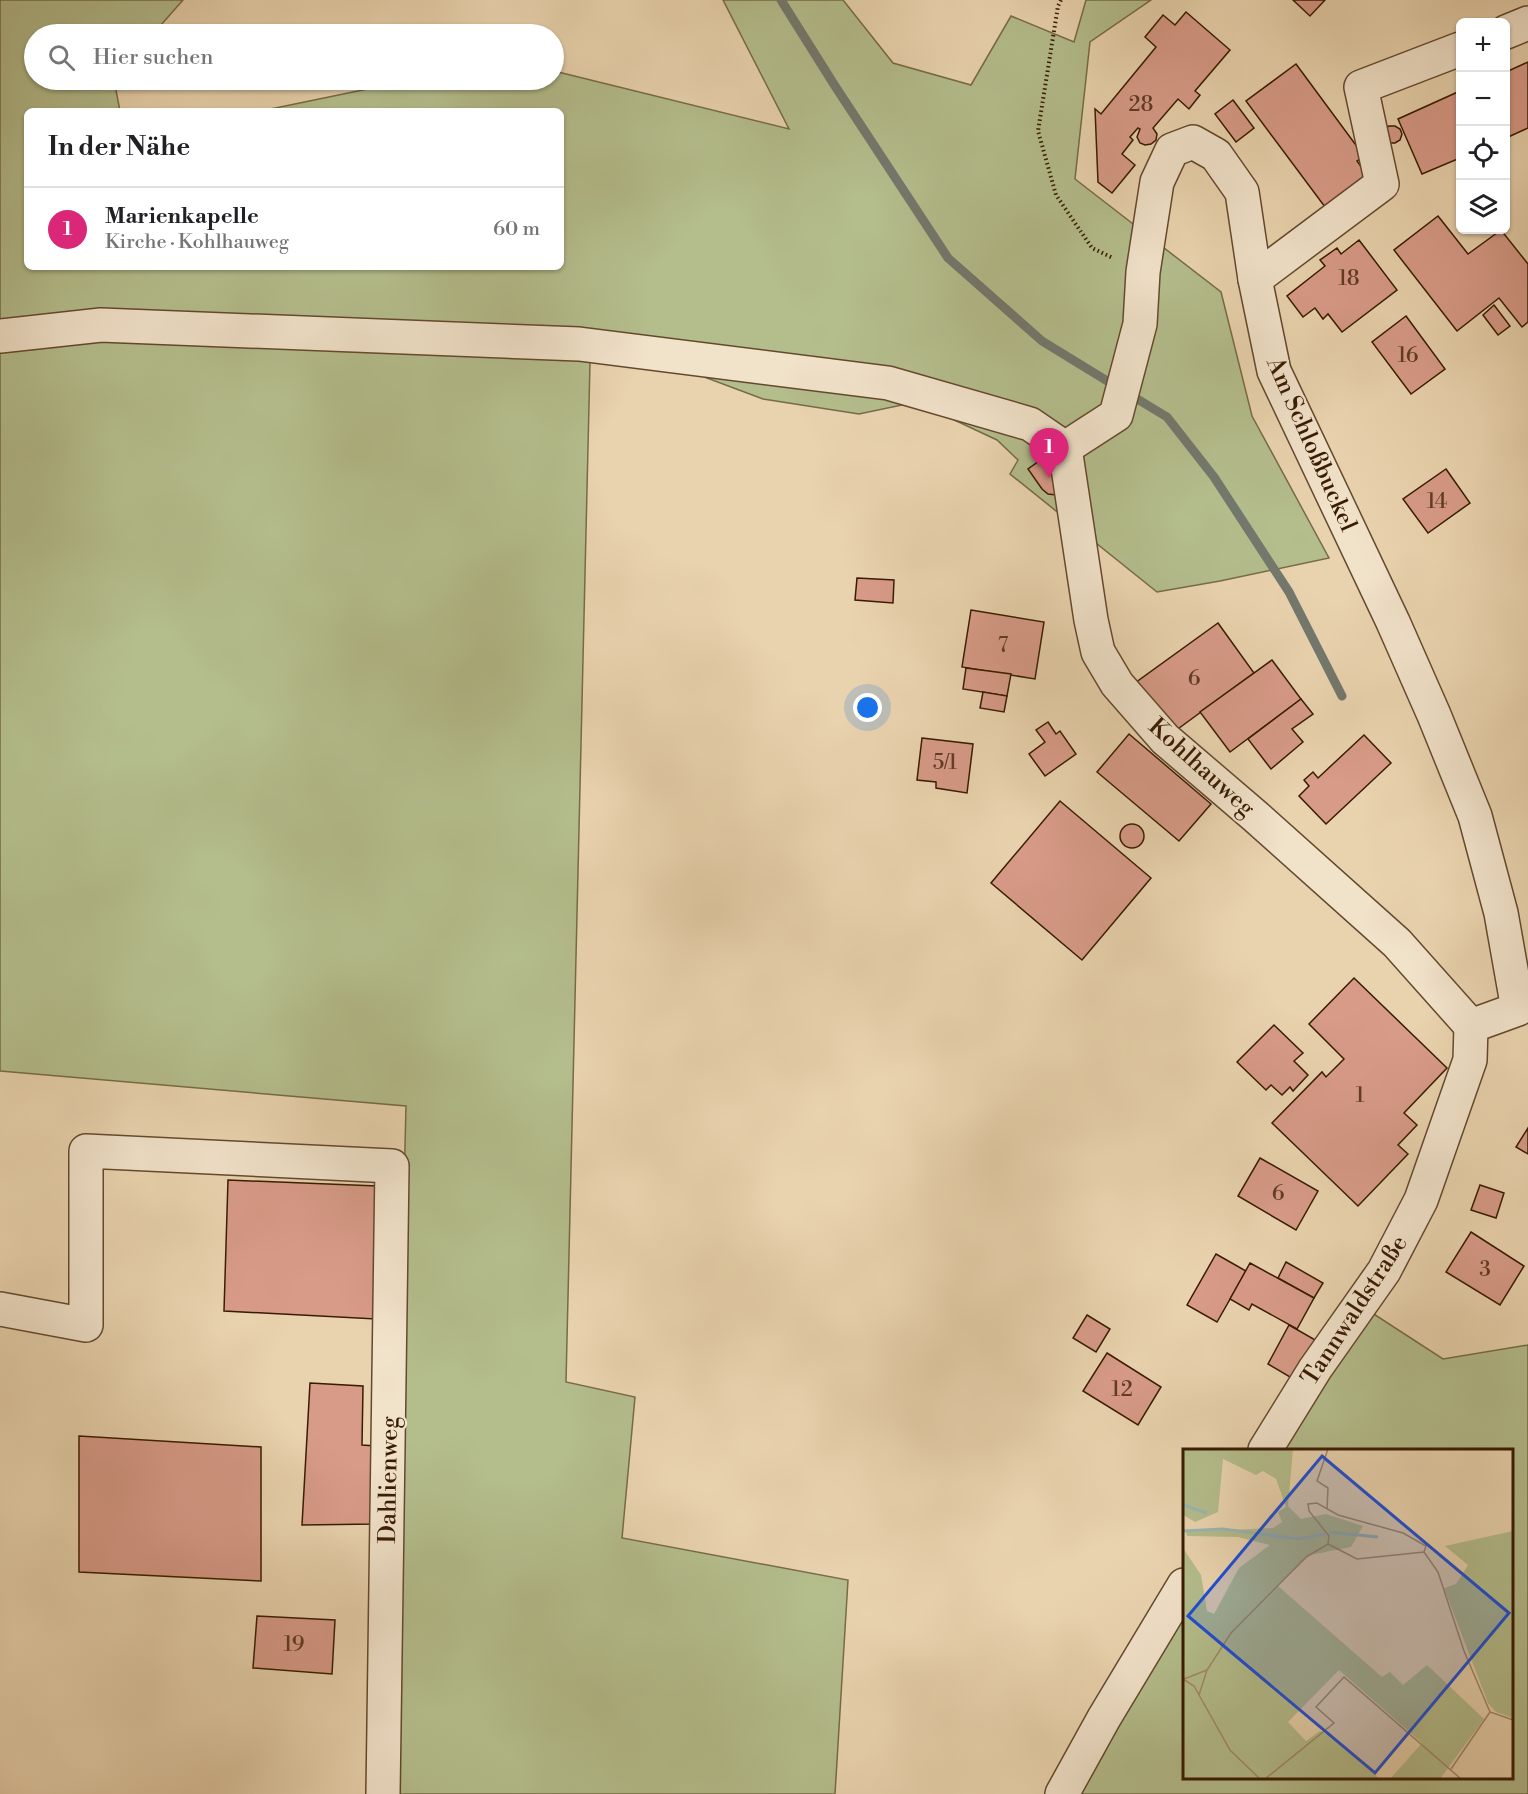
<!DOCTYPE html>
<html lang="de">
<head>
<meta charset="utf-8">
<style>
	:root { --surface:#fff; --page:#f2f2f2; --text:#202124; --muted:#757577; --line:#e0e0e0; --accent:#db2777 }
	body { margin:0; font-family:"Libre Bodoni",serif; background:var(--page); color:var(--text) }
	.controls { position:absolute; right:18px; top:18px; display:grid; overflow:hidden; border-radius:9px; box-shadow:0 2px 4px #0004 }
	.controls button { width:54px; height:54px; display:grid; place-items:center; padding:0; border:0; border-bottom:2px solid var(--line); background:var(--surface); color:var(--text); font:30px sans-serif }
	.you { position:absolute; left:868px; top:708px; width:21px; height:21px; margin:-15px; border:4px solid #fff; border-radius:50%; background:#1a73e8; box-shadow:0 0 0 9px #1a73e833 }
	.badge { display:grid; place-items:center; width:39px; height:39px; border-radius:50%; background:var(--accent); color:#fff; font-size:20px; font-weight:700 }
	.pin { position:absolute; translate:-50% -50px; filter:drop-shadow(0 2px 3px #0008) }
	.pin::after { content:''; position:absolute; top:32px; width:21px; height:18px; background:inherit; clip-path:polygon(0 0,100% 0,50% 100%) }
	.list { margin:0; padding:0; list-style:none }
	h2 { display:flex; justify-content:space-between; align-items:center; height:78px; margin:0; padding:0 24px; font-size:26px }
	h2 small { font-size:20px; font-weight:400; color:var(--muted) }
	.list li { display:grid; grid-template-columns:39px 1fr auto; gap:18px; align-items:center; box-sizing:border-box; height:84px; padding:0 24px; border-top:2px solid var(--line) }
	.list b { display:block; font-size:22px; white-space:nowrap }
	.list p { margin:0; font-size:20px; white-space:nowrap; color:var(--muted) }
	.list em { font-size:20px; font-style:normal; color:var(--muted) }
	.icon { flex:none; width:33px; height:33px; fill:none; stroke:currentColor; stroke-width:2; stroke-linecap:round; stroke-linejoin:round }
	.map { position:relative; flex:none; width:1528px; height:1794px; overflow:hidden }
	.search { position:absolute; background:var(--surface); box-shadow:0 2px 4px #0004; left:24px; top:24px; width:540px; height:66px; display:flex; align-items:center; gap:15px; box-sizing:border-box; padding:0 21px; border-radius:33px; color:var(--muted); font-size:22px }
	.panel { position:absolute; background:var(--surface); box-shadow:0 2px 4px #0004; left:24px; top:108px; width:540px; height:162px; border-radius:9px }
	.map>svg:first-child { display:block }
</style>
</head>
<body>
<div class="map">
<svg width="1528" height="1794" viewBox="0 0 1528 1794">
	<rect width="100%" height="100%" fill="#e9d3ae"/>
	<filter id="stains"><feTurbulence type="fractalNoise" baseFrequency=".00333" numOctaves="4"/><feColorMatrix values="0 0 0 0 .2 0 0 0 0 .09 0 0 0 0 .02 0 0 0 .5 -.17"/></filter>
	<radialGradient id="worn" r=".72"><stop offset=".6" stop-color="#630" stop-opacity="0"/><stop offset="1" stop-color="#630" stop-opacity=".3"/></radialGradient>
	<!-- green -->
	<g fill="#b4bd8c" stroke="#766c47" stroke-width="1.5">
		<polygon points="0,0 183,0 153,34 34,34 34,80 114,80 120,111 27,111 27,267 561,267 561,111 261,111 411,80 554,80 554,71 789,129 723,0 843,0 893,63 971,85 1011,16 1074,42 1086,0 1151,0 1090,42 1075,179 1221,292 1252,416 1329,558 1220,581 1157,592 1010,474 1018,460 997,440 916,402 859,414 763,399 659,360 590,362 566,1382 635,1397 622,1538 848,1580 835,1794 389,1794 406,1106 0,1071"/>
		<polygon points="1366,1309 1443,1359 1528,1345 1528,1794 1075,1794 1184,1602 1184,1778 1512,1778 1512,1450 1278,1450"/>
	</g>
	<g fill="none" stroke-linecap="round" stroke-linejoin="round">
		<!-- stream -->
		<g stroke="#73786d" stroke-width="9">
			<polyline points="781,0 835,86 948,258 1042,341 1117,387"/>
			<polyline points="1129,394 1167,417 1214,477 1289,592 1342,696"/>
		</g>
	</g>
	<!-- building -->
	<g fill="#d89b88" stroke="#381b02" stroke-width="1.5">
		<polygon points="1293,0 1325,0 1310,16"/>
		<polygon points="1186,12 1230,50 1195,91 1200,95 1189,109 1178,99 1153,128 1157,134 1156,140 1151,144 1145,145 1140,143 1137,137 1140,129 1138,128 1130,137 1133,140 1122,154 1135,165 1112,193 1098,182 1095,109 1101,114 1156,47 1145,37 1163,15 1175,25"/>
		<polygon points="1528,62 1528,128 1506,138 1506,72"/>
		<polygon points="1296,64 1364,156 1357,161 1367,175 1325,207 1246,101"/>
		<polygon points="1460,91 1460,158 1422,174 1398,119"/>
		<polygon points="1233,100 1254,128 1236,142 1215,114"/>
		<polygon points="1389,126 1395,126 1400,129 1402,134 1400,140 1395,143 1390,143 1384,129"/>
		<polygon points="1438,216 1468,254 1501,230 1528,264 1528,322 1522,327 1499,298 1457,331 1394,250"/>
		<polygon points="1359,240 1397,290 1342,332 1328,314 1323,319 1315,308 1303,317 1287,296 1325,266 1320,260 1337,248 1341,254"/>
		<polygon points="1494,305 1510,326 1498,335 1483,315"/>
		<polygon points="1406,316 1445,369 1411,394 1372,342"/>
		<polygon points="1049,454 1062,490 1056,495 1048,494 1042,489 1028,469"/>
		<polygon points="1446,469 1470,503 1428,533 1403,499"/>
		<polygon points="857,578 894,580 893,603 855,600"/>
		<polygon points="971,610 1044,622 1035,679 962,667"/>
		<polygon points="1218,623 1254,673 1171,734 1135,683"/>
		<polygon points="1272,660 1301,699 1230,752 1200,712"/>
		<polygon points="966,668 1011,674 1007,696 963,689"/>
		<polygon points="983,692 1007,696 1004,712 980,708"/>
		<polygon points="1301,699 1313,714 1292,729 1303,742 1271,769 1248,739"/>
		<polygon points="1048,722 1056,734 1060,731 1076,754 1045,776 1029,754 1045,742 1036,730"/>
		<polygon points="1129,734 1211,804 1179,841 1097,772"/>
		<polygon points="1364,735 1391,763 1326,824 1299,796 1309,786 1304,780 1313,772 1318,778"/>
		<polygon points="922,738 973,744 967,793 936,788 936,782 917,780"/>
		<polygon points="1060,801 1151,878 1082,960 991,883"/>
		<circle cx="1132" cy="836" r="12"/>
		<polygon points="1354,978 1447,1068 1404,1113 1417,1125 1398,1145 1408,1154 1358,1206 1272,1123 1322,1072 1326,1077 1344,1059 1309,1024"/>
		<polygon points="1274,1025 1303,1053 1294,1061 1308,1075 1293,1091 1290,1087 1282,1095 1271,1085 1266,1090 1237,1062"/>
		<polygon points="1528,1128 1528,1154 1516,1147"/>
		<polygon points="1260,1158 1318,1191 1296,1230 1238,1196"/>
		<polygon points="228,1180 377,1186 376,1319 224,1311"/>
		<polygon points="1480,1185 1504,1193 1496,1218 1471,1210"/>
		<polygon points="1471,1232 1524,1266 1500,1305 1446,1272"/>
		<polygon points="1216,1254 1246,1271 1217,1322 1187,1305"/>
		<polygon points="1286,1262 1323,1283 1314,1298 1278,1278"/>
		<polygon points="1250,1263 1314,1298 1297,1329 1252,1304 1249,1310 1230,1299"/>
		<polygon points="1087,1315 1110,1329 1096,1352 1073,1338"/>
		<polygon points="1289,1325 1317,1341 1295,1380 1268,1364"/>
		<polygon points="1107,1353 1161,1387 1138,1425 1083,1391"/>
		<polygon points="310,1383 363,1386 362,1445 376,1446 375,1524 302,1525"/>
		<polygon points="79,1436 261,1447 261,1581 79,1572"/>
		<polygon points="257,1616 335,1620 332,1674 253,1668"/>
	</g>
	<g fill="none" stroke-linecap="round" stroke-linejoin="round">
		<defs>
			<g id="minor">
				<polyline points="1506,32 1528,23"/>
				<polyline points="1255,279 1382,184 1361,87 1460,49"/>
				<polyline points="0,336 101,325 579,344 888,383 1030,424 1065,448 1091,620 1098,652 1117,684 1165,739 1255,816 1397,943 1471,1026"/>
				<polyline points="1065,448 1116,415 1140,324 1143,272 1157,182 1172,150 1193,142 1216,155 1242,192 1255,279 1274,371 1393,622 1434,715 1475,816 1501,913 1518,1009 1471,1026"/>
				<polyline points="0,1309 86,1325 86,1151 392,1166 383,1794"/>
				<polyline points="1265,1450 1315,1369 1384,1271 1421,1200 1470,1060 1471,1026"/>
				<polyline points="1062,1794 1104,1718 1184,1585"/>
			</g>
		</defs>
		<!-- minor casing -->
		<use href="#minor" stroke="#64492d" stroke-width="36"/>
		<!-- path -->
		<polyline stroke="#381b02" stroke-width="4" stroke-dasharray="1.5 3" stroke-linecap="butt" points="1061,0 1058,6 1038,131 1056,195 1092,248 1113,258"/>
		<!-- minor -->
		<use href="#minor" stroke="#f1e2ca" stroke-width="33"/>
	</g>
	<g text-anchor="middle" stroke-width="4.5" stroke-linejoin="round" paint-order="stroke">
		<!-- number labels -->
		<g font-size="21" fill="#603b24">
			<text x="1141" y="111">28</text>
			<text x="1349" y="285">18</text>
			<text x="1408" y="362">16</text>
			<text x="1437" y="508">14</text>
			<text x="1003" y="652">7</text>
			<text x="1194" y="685">6</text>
			<text x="945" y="769">5/1</text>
			<text x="1360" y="1102">1</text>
			<text x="1278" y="1200">6</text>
			<text x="1485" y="1276">3</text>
			<text x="1122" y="1396">12</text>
			<text x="294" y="1651">19</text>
		</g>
		<!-- street labels -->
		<g font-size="24" fill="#381b02" stroke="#f1e2ca">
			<text transform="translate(1312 444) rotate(66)" y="8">Am Schloßbuckel</text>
			<text transform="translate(1202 767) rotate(42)" y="8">Kohlhauweg</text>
			<text transform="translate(1354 1310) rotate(-57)" y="8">Tannwaldstraße</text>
			<text transform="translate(388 1480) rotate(-89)" y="8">Dahlienweg</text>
		</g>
	</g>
	<!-- overview -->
	<g transform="translate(1183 1449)">
		<rect width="330" height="330" fill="#e9d3ae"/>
		<path d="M0 0H110L105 57 118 70 143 65 180 77 168 98 127 106 95 137 199 228 207 223 220 236 244 216 301 270 257 330H207L239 294 156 221 105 273 123 292 137 282 144 285 197 330H0V99L18 126 24 162 31 165 56 119 87 96 55 88 4 87 3 83 90 79 99 73 95 63 103 58 93 30 80 22 73 26 40 10 35 63 12 73 0 66ZM330 82V269L313 263 305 254 261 139 273 135 285 116 262 97Z" fill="#b4bd8c"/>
		<path fill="none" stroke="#9ab6b4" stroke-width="3" d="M0 56 24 64M0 82 40 80 115 90 142 85M146 83 195 88"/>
		<path fill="none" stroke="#a28969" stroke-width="1.5" d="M144 60 145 39 134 32 145 0M145 95 146 87 126 62 125 55 134 54 155 66 220 84 243 97 241 103M145 95 174 110 241 103M241 103 255 123 281 202 307 263 330 271M0 230 11 237 47 301 77 330M1 230 24 221M16 246 24 221 48 184 123 108 145 95M268 320 307 263M82 330 151 274 133 258 161 228 278 330"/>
		<path fill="#1d4ed8" fill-opacity="0.15" stroke="#1d4ed8" stroke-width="3" d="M139 7 326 164 192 324 5 167Z"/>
		<rect width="330" height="330" fill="none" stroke="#381b02" stroke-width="3"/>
	</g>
	<rect width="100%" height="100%" filter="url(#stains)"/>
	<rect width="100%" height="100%" fill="url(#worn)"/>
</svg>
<div class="controls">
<button>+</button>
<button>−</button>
<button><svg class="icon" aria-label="locate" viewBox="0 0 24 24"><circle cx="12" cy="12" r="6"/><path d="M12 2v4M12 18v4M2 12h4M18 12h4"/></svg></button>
<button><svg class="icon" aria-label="layers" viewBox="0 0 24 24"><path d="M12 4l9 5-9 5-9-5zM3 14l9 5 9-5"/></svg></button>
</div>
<div class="you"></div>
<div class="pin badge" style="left:1049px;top:478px">1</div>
<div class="search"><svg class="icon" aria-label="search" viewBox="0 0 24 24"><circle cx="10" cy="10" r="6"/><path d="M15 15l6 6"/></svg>Hier suchen</div>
<section class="panel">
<h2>In der Nähe<small></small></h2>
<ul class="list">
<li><span class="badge">1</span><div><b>Marienkapelle</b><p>Kirche · Kohlhauweg</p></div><em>60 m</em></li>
</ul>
</section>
</div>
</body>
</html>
